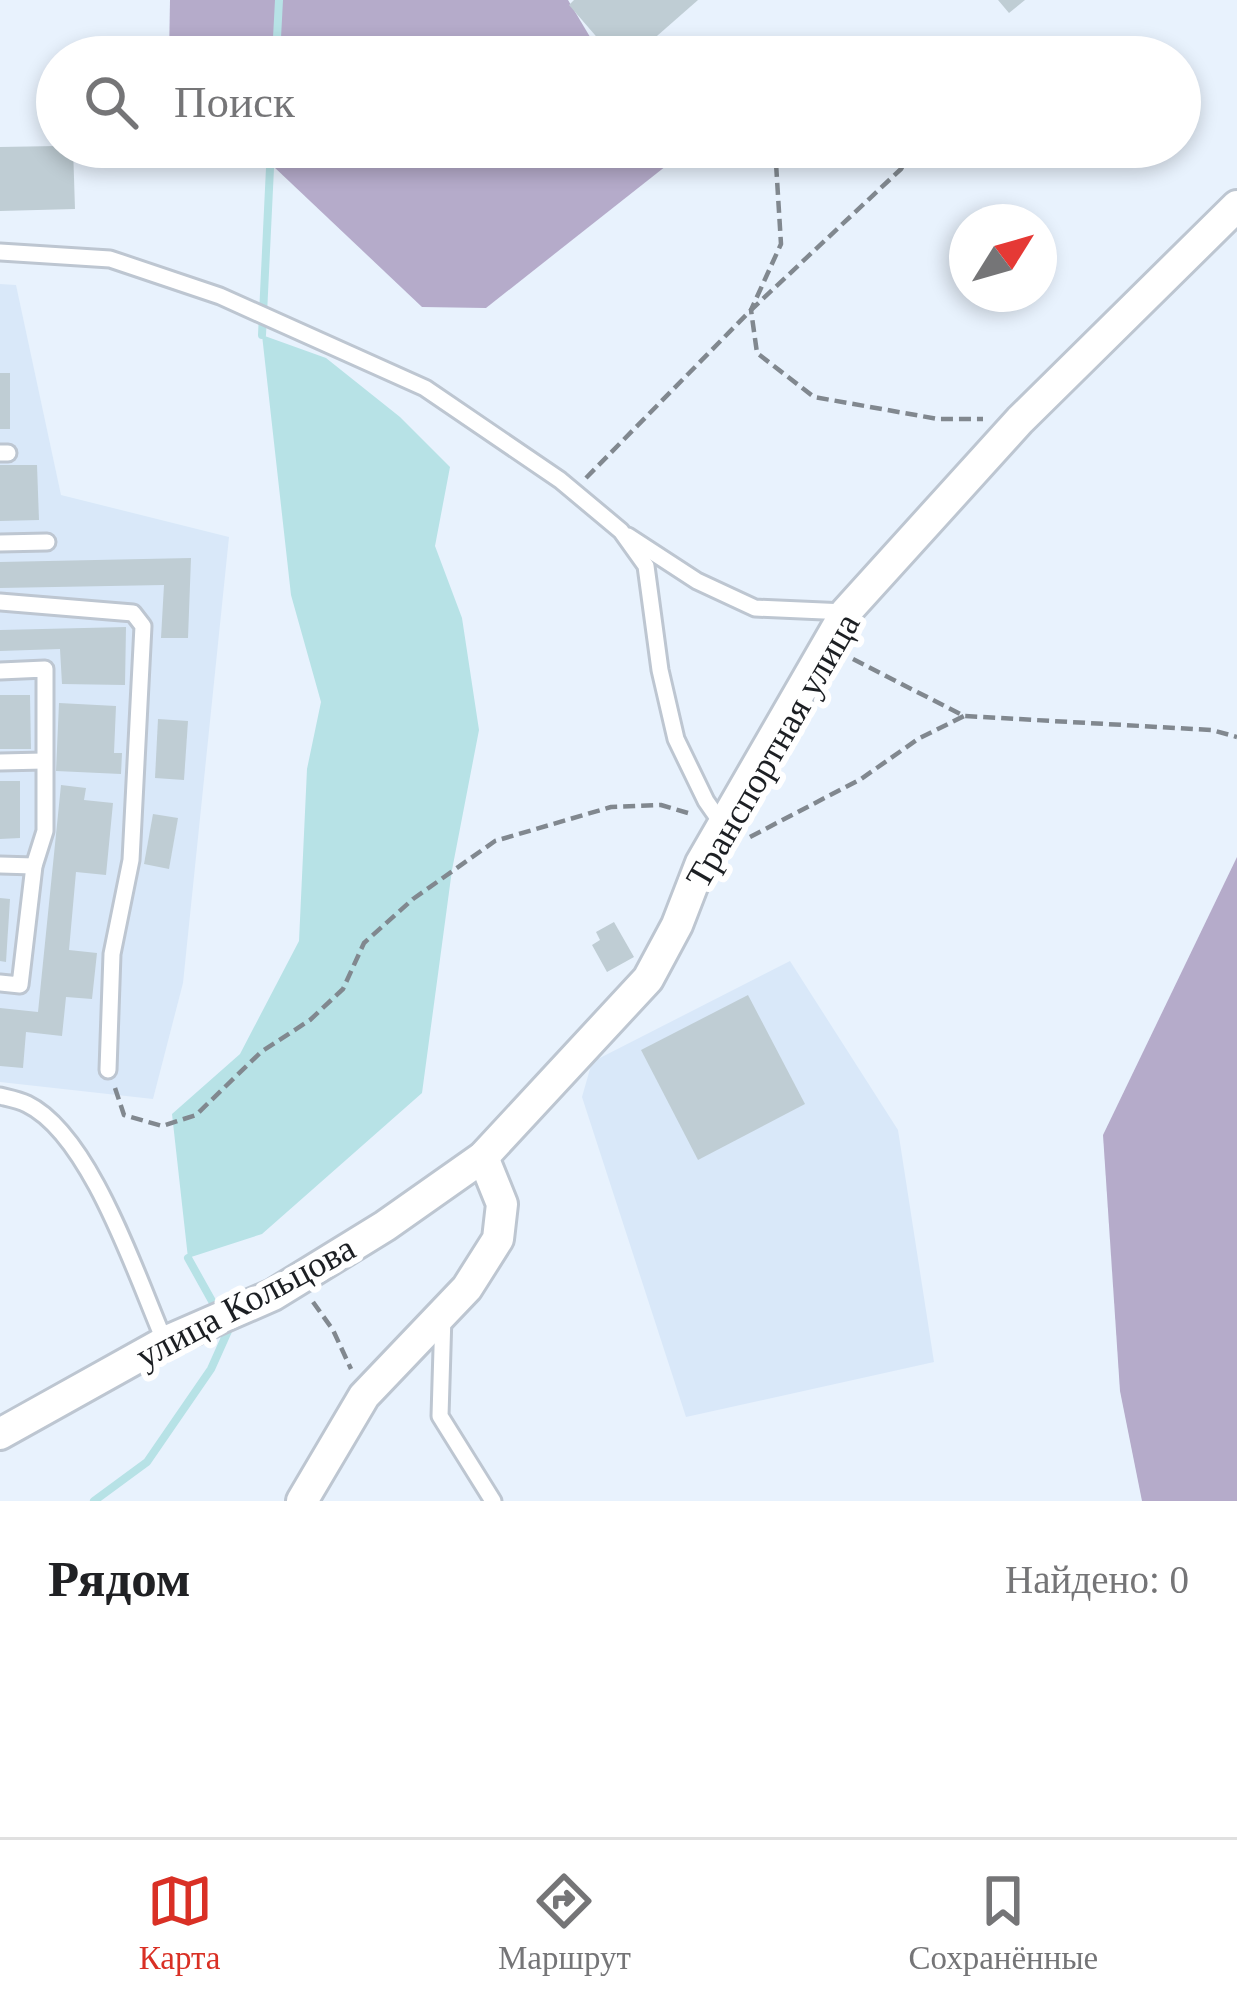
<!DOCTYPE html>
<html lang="ru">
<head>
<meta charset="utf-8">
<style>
	:root { --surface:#fff; --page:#f2f2f2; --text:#202124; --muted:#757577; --line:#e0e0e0; --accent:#d93025 }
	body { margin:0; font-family:"Times New Roman",serif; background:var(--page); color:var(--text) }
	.compass { position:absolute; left:949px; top:204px; width:108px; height:108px; border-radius:50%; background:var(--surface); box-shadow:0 6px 18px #0003; rotate:53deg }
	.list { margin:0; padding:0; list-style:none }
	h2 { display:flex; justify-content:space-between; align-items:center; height:156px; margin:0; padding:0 48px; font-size:51px }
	h2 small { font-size:39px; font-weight:400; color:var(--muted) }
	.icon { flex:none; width:66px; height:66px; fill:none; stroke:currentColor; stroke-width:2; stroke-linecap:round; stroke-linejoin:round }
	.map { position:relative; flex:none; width:1237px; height:1501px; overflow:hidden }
	.search { position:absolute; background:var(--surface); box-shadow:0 6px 18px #0003; left:36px; right:36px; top:36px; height:132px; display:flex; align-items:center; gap:30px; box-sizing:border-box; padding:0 42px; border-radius:66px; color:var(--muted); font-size:45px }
	.sheet { height:336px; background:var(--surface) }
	nav { display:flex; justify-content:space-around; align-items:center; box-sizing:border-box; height:168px; border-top:3px solid var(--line); background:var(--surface); font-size:33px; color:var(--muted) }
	nav a { display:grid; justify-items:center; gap:6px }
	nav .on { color:var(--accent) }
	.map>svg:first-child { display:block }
</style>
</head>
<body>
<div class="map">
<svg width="1237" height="1501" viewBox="0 0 1237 1501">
	<rect width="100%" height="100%" fill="#e8f2fd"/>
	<!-- built -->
	<g fill="#d9e8f9">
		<polygon points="0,284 16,285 61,495 229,537 183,983 153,1099 0,1082"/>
		<polygon points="790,961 898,1130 934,1362 686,1417 582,1097 592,1062"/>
	</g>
	<!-- forest -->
	<g fill="#b5abca">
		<polygon points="170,0 568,0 602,57 169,57"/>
		<polygon points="253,147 655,147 666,166 486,308 422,307"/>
		<polygon points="1237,857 1237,1501 1142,1501 1120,1391 1103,1135"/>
	</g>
	<!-- water -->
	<polygon fill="#b7e2e6" points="262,335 326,358 400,417 450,467 435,546 462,618 479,730 452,870 422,1093 262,1234 188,1258 172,1114 240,1054 299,941 307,769 321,702 291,595"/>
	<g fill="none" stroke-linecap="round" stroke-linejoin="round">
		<!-- stream -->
		<g stroke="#b7e2e6" stroke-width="8">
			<polyline points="276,57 279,0"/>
			<polyline points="262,335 271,147"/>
			<polyline points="188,1258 217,1310"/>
			<polyline points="94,1501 147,1462 211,1369 228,1331 224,1323"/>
		</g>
	</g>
	<!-- building -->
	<g fill="#bfcdd4">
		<polygon points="574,0 698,0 633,57 614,57 569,5"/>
		<polygon points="998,0 1025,0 1009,13"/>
		<polygon points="57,146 73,147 75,209 0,211 0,147"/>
		<rect x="0" y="373" width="10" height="56"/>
		<polygon points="0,465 37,465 39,520 0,521"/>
		<polygon points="191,558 188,638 161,638 164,585 0,588 0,562"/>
		<polygon points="126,627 125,685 62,684 60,649 0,651 0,630"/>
		<polygon points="0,695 30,695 31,749 0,749"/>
		<polygon points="59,703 116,706 114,753 122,753 121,774 56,771"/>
		<polygon points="158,719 188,721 184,780 155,778"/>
		<polygon points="0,781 20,781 20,838 0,839"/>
		<polygon points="61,785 86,788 84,800 113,803 106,875 76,872 69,950 97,953 92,999 66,997 62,1036 26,1032 23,1068 0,1066 0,1008 38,1012"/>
		<polygon points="153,814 178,818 169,869 144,864"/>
		<polygon points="0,898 10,899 6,962 0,961"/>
		<polygon points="614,922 634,957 607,972 592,945 600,940 596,932"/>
		<polygon points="748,995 805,1104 698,1160 641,1050"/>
	</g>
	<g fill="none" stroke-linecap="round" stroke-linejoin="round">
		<defs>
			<g id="service">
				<polyline points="0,252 110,259 220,296 425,388 560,480 621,531 646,566 660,670 676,739 706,801 722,824"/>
				<polyline points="0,453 8,453"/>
				<polyline points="628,536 697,581 755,608 846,612"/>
				<polyline points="0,543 47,542"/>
				<polyline points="0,602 133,613 143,626 131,860 112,954 108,1070"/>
				<polyline points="0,671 45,669 45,831 34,866 20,985 0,983"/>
				<polyline points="0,762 44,761"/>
				<polyline points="0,865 34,866"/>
				<path d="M0 1096C8 1098 19 1100 27 1104 91 1135 137 1278 165 1342"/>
				<polyline points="443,1315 440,1416 493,1501"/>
			</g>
			<g id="minor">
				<polyline points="0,1434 165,1342 273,1295 385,1226 483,1157 648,979 677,925 701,863 846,612 1020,420 1237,206"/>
				<polyline points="302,1501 364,1396 467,1288 498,1239 502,1204 483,1157"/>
			</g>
		</defs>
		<!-- service casing -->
		<use href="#service" stroke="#bdc6d1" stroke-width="21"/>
		<!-- minor casing -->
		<use href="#minor" stroke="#bdc6d1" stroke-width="36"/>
		<!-- path -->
		<g stroke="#81888f" stroke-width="4.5" stroke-dasharray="12 6" stroke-linecap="butt">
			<polyline points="775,147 781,244 751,310 757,353 814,397 938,419 983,419"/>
			<polyline points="586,478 751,310 901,169 914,147"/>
			<polyline points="853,659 964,716 1212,730 1237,737"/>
			<polyline points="750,837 861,779 918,739 964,716"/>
			<polyline points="115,1088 124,1115 162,1126 196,1115 261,1052 310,1020 343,989 364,943 413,899 495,841 611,807 661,805 688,813"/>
			<polyline points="313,1302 333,1330 351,1369"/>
		</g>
		<!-- service -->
		<use href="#service" stroke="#fff" stroke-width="15"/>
		<!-- minor -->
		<use href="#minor" stroke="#fff" stroke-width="30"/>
	</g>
	<g text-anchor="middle" stroke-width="12" stroke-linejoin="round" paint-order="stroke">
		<!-- street labels -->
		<g font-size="36" fill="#1c1f23" stroke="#fff">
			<text transform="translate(772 750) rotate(-60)" y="13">Транспортная улица</text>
			<text transform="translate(245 1301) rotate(-28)" y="13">улица Кольцова</text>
		</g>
	</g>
</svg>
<svg class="compass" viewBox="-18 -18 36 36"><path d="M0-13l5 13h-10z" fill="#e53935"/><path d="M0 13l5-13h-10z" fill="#757577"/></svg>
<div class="search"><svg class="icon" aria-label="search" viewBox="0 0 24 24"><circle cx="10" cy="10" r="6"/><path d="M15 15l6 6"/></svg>Поиск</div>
</div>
<section class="sheet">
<h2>Рядом<small>Найдено: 0</small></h2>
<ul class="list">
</ul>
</section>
<nav>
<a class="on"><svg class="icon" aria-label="map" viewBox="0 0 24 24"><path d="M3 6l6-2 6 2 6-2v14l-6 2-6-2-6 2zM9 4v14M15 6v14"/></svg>Карта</a>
<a><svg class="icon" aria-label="directions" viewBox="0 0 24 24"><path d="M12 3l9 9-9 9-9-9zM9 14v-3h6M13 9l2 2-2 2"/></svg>Маршрут</a>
<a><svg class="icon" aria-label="saved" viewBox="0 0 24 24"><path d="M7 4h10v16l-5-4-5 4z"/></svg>Сохранённые</a>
</nav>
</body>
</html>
